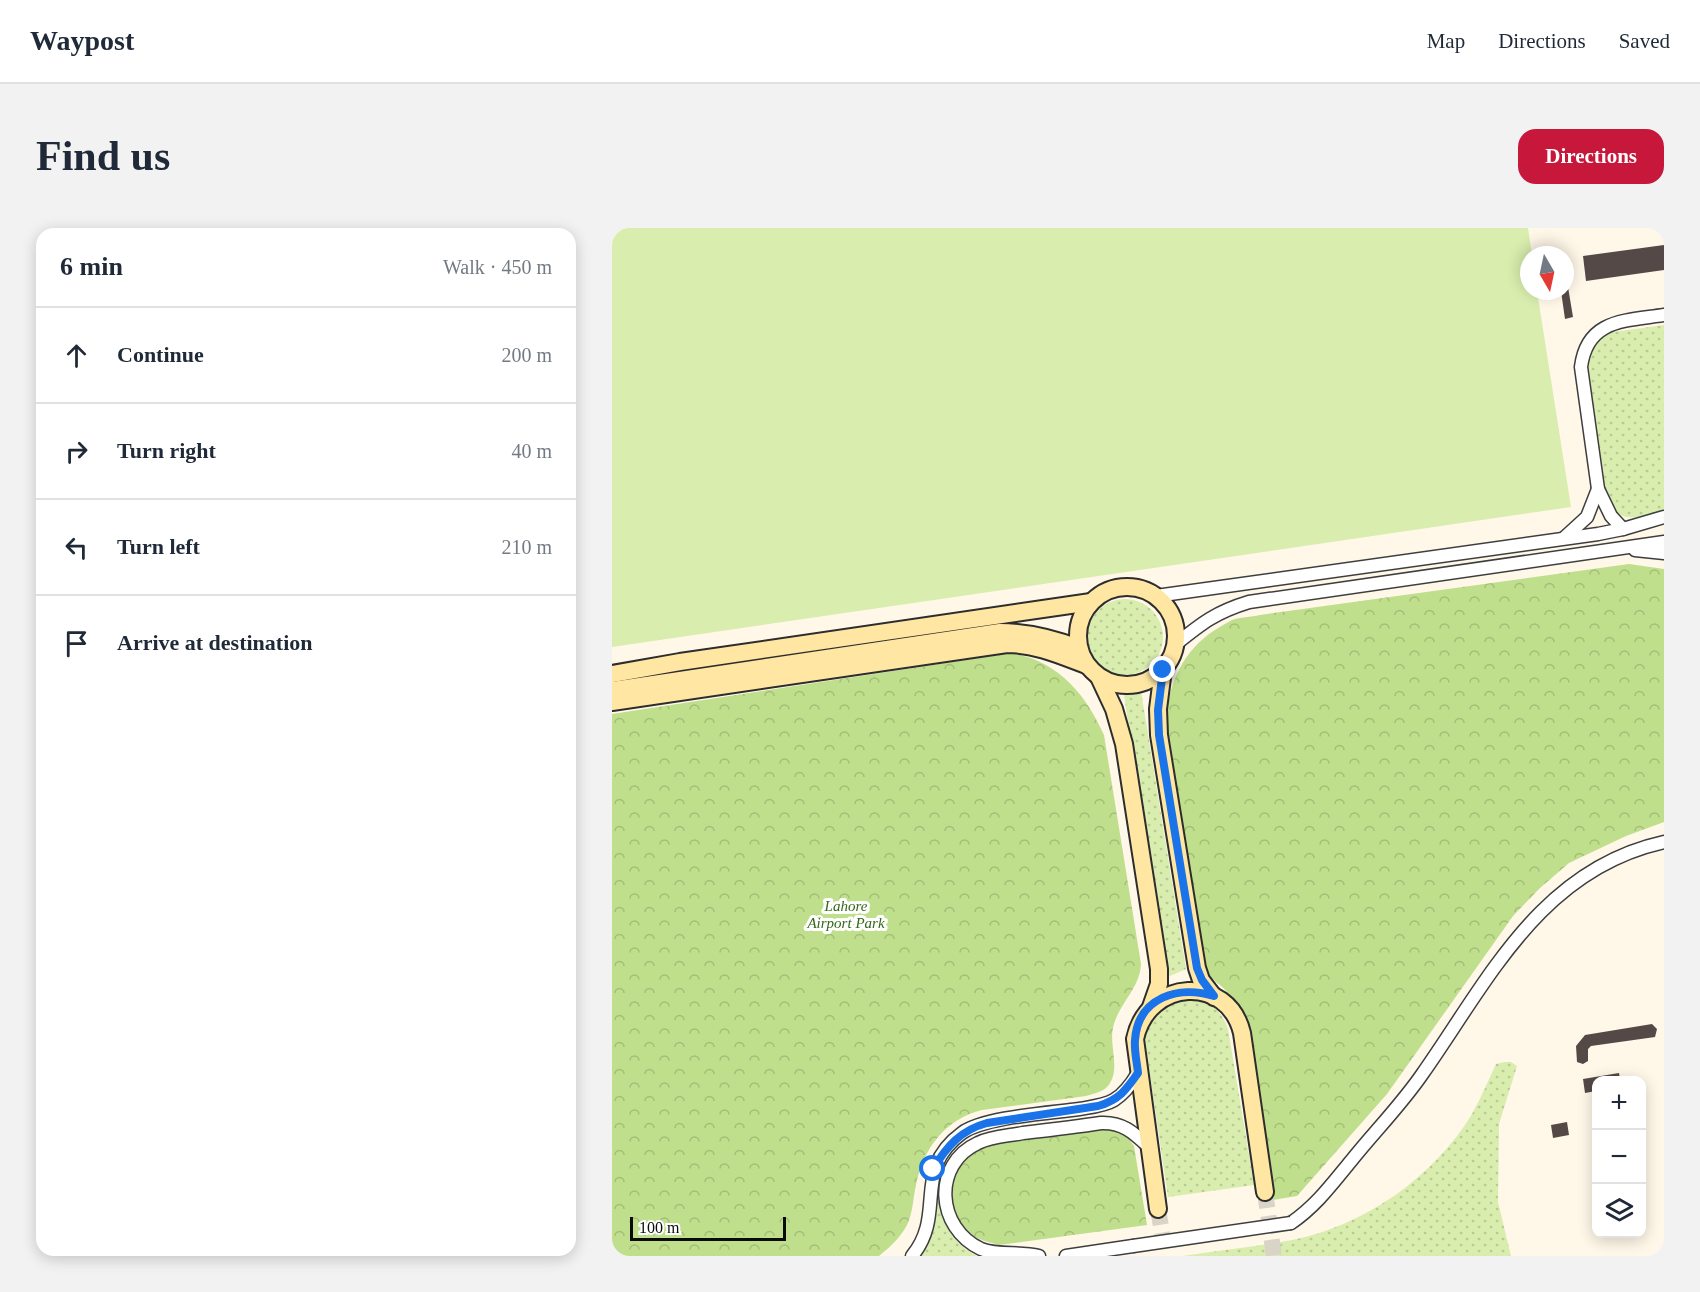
<!DOCTYPE html>
<html lang="en">
<head>
<meta charset="utf-8">
<style>
	:root { --surface:#fff; --page:#f2f2f3; --text:#1f2937; --muted:#747a83; --line:#e0e1e3; --accent:#c7173b }
	body { margin:0; font-family:"Times New Roman",serif; background:var(--page); color:var(--text) }
	.controls { position:absolute; right:18px; bottom:18px; display:grid; overflow:hidden; border-radius:12px; box-shadow:0 3px 15px #0003 }
	.controls button { width:54px; height:54px; display:grid; place-items:center; padding:0; border:0; border-bottom:2px solid var(--line); background:var(--surface); color:var(--text); font:30px sans-serif }
	.compass { position:absolute; left:908px; top:18px; width:54px; height:54px; border-radius:50%; background:var(--surface); box-shadow:0 3px 15px #0003; rotate:171deg }
	.scale { position:absolute; left:18px; bottom:15px; width:156px; box-sizing:border-box; padding-left:6px; border:3px solid #0b0b0b; border-top:0; font-size:16px; line-height:21px; white-space:nowrap; color:#0b0b0b; -webkit-text-stroke:4px #fff; paint-order:stroke }
	.stop { position:absolute; width:18px; height:18px; margin:-14px; border:4px solid #1a73e8; border-radius:50%; background:#fff }
	.stop.end { background:#1a73e8; border-color:#fff; box-shadow:0 2px 6px #0008 }
	.list { margin:0; padding:0; list-style:none }
	h2 { display:flex; justify-content:space-between; align-items:center; height:78px; margin:0; padding:0 24px; font-size:26px }
	h2 small { font-size:20px; font-weight:400; color:var(--muted) }
	.list li { display:grid; grid-template-columns:39px 1fr auto; gap:18px; align-items:center; box-sizing:border-box; height:96px; padding:0 24px; border-top:2px solid var(--line) }
	.list b { display:block; font-size:22px; white-space:nowrap }
	.list em { font-size:20px; font-style:normal; color:var(--muted) }
	.icon { flex:none; width:33px; height:33px; fill:none; stroke:currentColor; stroke-width:2; stroke-linecap:round; stroke-linejoin:round }
	.map { position:relative; flex:none; width:1052px; height:1028px; overflow:hidden; border-radius:18px }
	header { display:flex; align-items:center; gap:36px; box-sizing:border-box; height:84px; padding:0 30px; background:var(--surface); border-bottom:2px solid var(--line) }
	header strong { font-size:28px }
	nav { display:flex; gap:33px; margin-inline-start:auto; font-size:21px }
	.intro { display:flex; align-items:center; justify-content:space-between; box-sizing:border-box; height:144px; padding:0 36px }
	h1 { margin:0; font-size:42px }
	.button { padding:15px 27px; border-radius:18px; background:var(--accent); color:#fff; font-size:21px; font-weight:700 }
	main { display:flex; gap:36px; padding:0 36px }
	aside { flex:1; background:var(--surface); border-radius:18px; box-shadow:0 3px 15px #0003 }
	.map>svg:first-child { display:block }
</style>
</head>
<body>
<header>
<strong>Waypost</strong>
<nav><a>Map</a><a>Directions</a><a>Saved</a></nav>
</header>
<div class="intro"><h1>Find us</h1><a class="button">Directions</a></div>
<main>
<aside>
<h2>6 min<small>Walk · 450 m</small></h2>
<ul class="list">
<li><svg class="icon" aria-label="ahead" viewBox="0 0 24 24"><path d="M12 20V5M6 11l6-6 6 6"/></svg><div><b>Continue</b></div><em>200 m</em></li>
<li><svg class="icon" aria-label="right" viewBox="0 0 24 24"><path d="M7 20v-9h11M14 6l5 5-5 5"/></svg><div><b>Turn right</b></div><em>40 m</em></li>
<li><svg class="icon" aria-label="left" viewBox="0 0 24 24"><path d="M17 20v-9H6M10 6l-5 5 5 5"/></svg><div><b>Turn left</b></div><em>210 m</em></li>
<li><svg class="icon" aria-label="arrive" viewBox="0 0 24 24"><path d="M6 21V4h12l-3 4 3 4H6"/></svg><div><b>Arrive at destination</b></div></li>
</ul>
</aside>
<div class="map">
<svg width="1052" height="1028" viewBox="0 0 1052 1028">
	<defs>
		<pattern id="grass-dots" width="8" height="8" patternUnits="userSpaceOnUse" patternTransform="scale(1.5)"><rect width="8" height="8" fill="#d9edae"/><path d="M2 2h.1M6 6h.1" fill="none" stroke="#b9ca94" stroke-width="1.8" stroke-linecap="round"/></pattern>
		<pattern id="forest-crowns" width="20" height="18" patternUnits="userSpaceOnUse" patternTransform="scale(1.5)"><rect width="20" height="18" fill="#bfdf8c"/><path d="M2 6a3 3 0 1 1 6 0M12 15a3 3 0 1 1 6 0" fill="none" stroke="#a3be77"/></pattern>
	</defs>
	<rect width="100%" height="100%" fill="#fff7e8"/>
	<!-- grass -->
	<g fill="url(#grass-dots)">
		<path d="M1052 97V282C1026 289 1014 297 992 275L971 139 977 121 994 105Z"/>
		<circle cx="513" cy="409" r="38"/>
		<polygon points="529,463 574,741 558,748 555,745 512,467"/>
		<path d="M582 769C600 776 609 782 616 801L642 957 556 969 532 807 534 798 546 779Z"/>
		<path d="M892 834H899L905 838 887 896 886 974 899 1028H571C607 1022 644 1019 680 1012 752 998 822 949 860 886 869 870 876 853 884 836Z"/>
		<path d="M326 969C331 996 340 1015 365 1028H308C319 1009 324 991 326 969Z"/>
	</g>
	<!-- forest -->
	<g fill="url(#forest-crowns)">
		<path d="M1017 336 1052 341V594L1014 608 957 635 928 660 901 688 775 866 685 968 661 972 632 798C628 782 621 768 608 757 601 751 596 748 591 740L553 494C557 456 570 423 603 402 608 399 614 395 620 392 628 389 639 389 648 387Z"/>
		<path d="M399 425C445 432 474 466 492 507L529 736C528 761 506 776 501 800 497 817 508 840 498 855 493 864 483 865 474 868L370 882C333 891 311 921 304 957 301 970 301 985 295 997 288 1010 278 1019 267 1028H0V486Z"/>
		<path d="M497 899 511 903 522 918 535 997 387 1017C377 1014 365 1012 357 1004 338 988 336 960 347 939 353 928 366 922 377 917Z"/>
	</g>
	<!-- park -->
	<polygon fill="#d9edae" points="0,0 916,0 920,27 917,27 917,63 925,63 959,279 0,419"/>
	<!-- building -->
	<g fill="#544946">
		<polygon points="1052,17 1052,42 974,53 971,28"/>
		<polygon points="953,41 961,89 953,91 949,63 953,63"/>
		<polygon points="1040,796 1045,801 1043,809 979,818 976,821 976,833 971,836 965,834 964,818 973,807"/>
		<polygon points="1007,845 1008,852 984,852 984,863 973,865 971,851"/>
		<polygon points="955,894 957,907 941,910 939,897"/>
	</g>
	<g fill="none" stroke-linecap="round" stroke-linejoin="round">
		<!-- secondary-tunnel -->
		<g stroke="#dad4c7" stroke-width="16" stroke-dasharray="16 8" stroke-linecap="butt">
			<polyline points="653,964 662,1028"/>
			<polyline points="546,981 554,1028"/>
		</g>
		<defs>
			<g id="street">
				<path d="M1011 301 999 288 986 261 969 139C975 91 1013 93 1052 87"/>
				<polyline points="952,310 975,289 986,261"/>
				<polyline points="1023,322 1052,325"/>
				<polyline points="544,368 986,306 1011,301 1052,289"/>
				<path d="M564 416C590 395 604 384 637 374L1052 314"/>
				<path d="M679 995C704 978 720 956 739 933 763 903 790 876 811 845 877 751 929 641 1052 614"/>
				<path d="M300 1028C335 986 299 942 350 905 372 889 438 885 467 881 478 879 492 878 502 872 512 866 520 855 526 845"/>
				<path d="M427 1028C407 1023 386 1028 369 1021 324 1000 320 936 366 915 380 908 396 908 411 905 437 902 463 899 489 895 511 894 522 905 537 919"/>
				<polyline points="454,1028 521,1018"/>
			</g>
			<g id="secondary">
				<circle cx="515" cy="408" r="49"/>
				<polyline points="551,442 546,481 547,507 585,740 589,752 602,769"/>
				<polyline points="0,446 68,434 479,374"/>
				<polyline points="487,449 502,481 512,516 547,741 547,756 539,779"/>
				<path d="M0 462 388 404C416 404 440 410 466 420"/>
				<path d="M0 474 395 416C423 416 448 427 474 437"/>
				<path d="M546 981 523 811C536 750 616 746 630 805L653 964"/>
			</g>
		</defs>
		<!-- street casing -->
		<use href="#street" stroke="#3e3e3e" stroke-width="15"/>
		<!-- secondary casing -->
		<use href="#secondary" stroke="#2d2d2d" stroke-width="20"/>
		<!-- street -->
		<use href="#street" stroke="#fff" stroke-width="12"/>
		<!-- secondary -->
		<use href="#secondary" stroke="#ffe6a3" stroke-width="16"/>
		<defs>
			<polyline id="street-bridge" points="521,1018 679,995"/>
		</defs>
		<!-- street-bridge casing -->
		<use href="#street-bridge" stroke="#3e3e3e" stroke-width="15" stroke-linecap="butt"/>
		<!-- street-bridge -->
		<use href="#street-bridge" stroke="#fff" stroke-width="12"/>
	</g>
	<g fill="none" stroke-linecap="round" stroke-linejoin="round">
		<!-- route -->
		<path stroke="#1a73e8" stroke-width="8" d="M321 941C335 918 349 902 375 895L486 878C507 872 514 862 526 845 525 834 522 823 523 812 526 769 567 757 602 768L590 752 585 740 547 507 546 482 551 442"/>
	</g>
	<g text-anchor="middle" stroke-width="6" stroke-linejoin="round" paint-order="stroke">
		<!-- park labels -->
		<g font-size="15" font-style="italic" fill="#346716" stroke="#fff">
			<text x="234" y="683">Lahore<tspan x="234" dy="17">Airport Park</tspan></text>
		</g>
	</g>
</svg>
<div class="controls">
<button>+</button>
<button>−</button>
<button><svg class="icon" aria-label="layers" viewBox="0 0 24 24"><path d="M12 4l9 5-9 5-9-5zM3 14l9 5 9-5"/></svg></button>
</div>
<svg class="compass" viewBox="-18 -18 36 36"><path d="M0-13l5 13h-10z" fill="#e53935"/><path d="M0 13l5-13h-10z" fill="#747a83"/></svg>
<div class="scale">100 m</div>
<div class="stop" style="left:321px;top:941px"></div>
<div class="stop end" style="left:551px;top:442px"></div>
</div>
</main>
</body>
</html>
